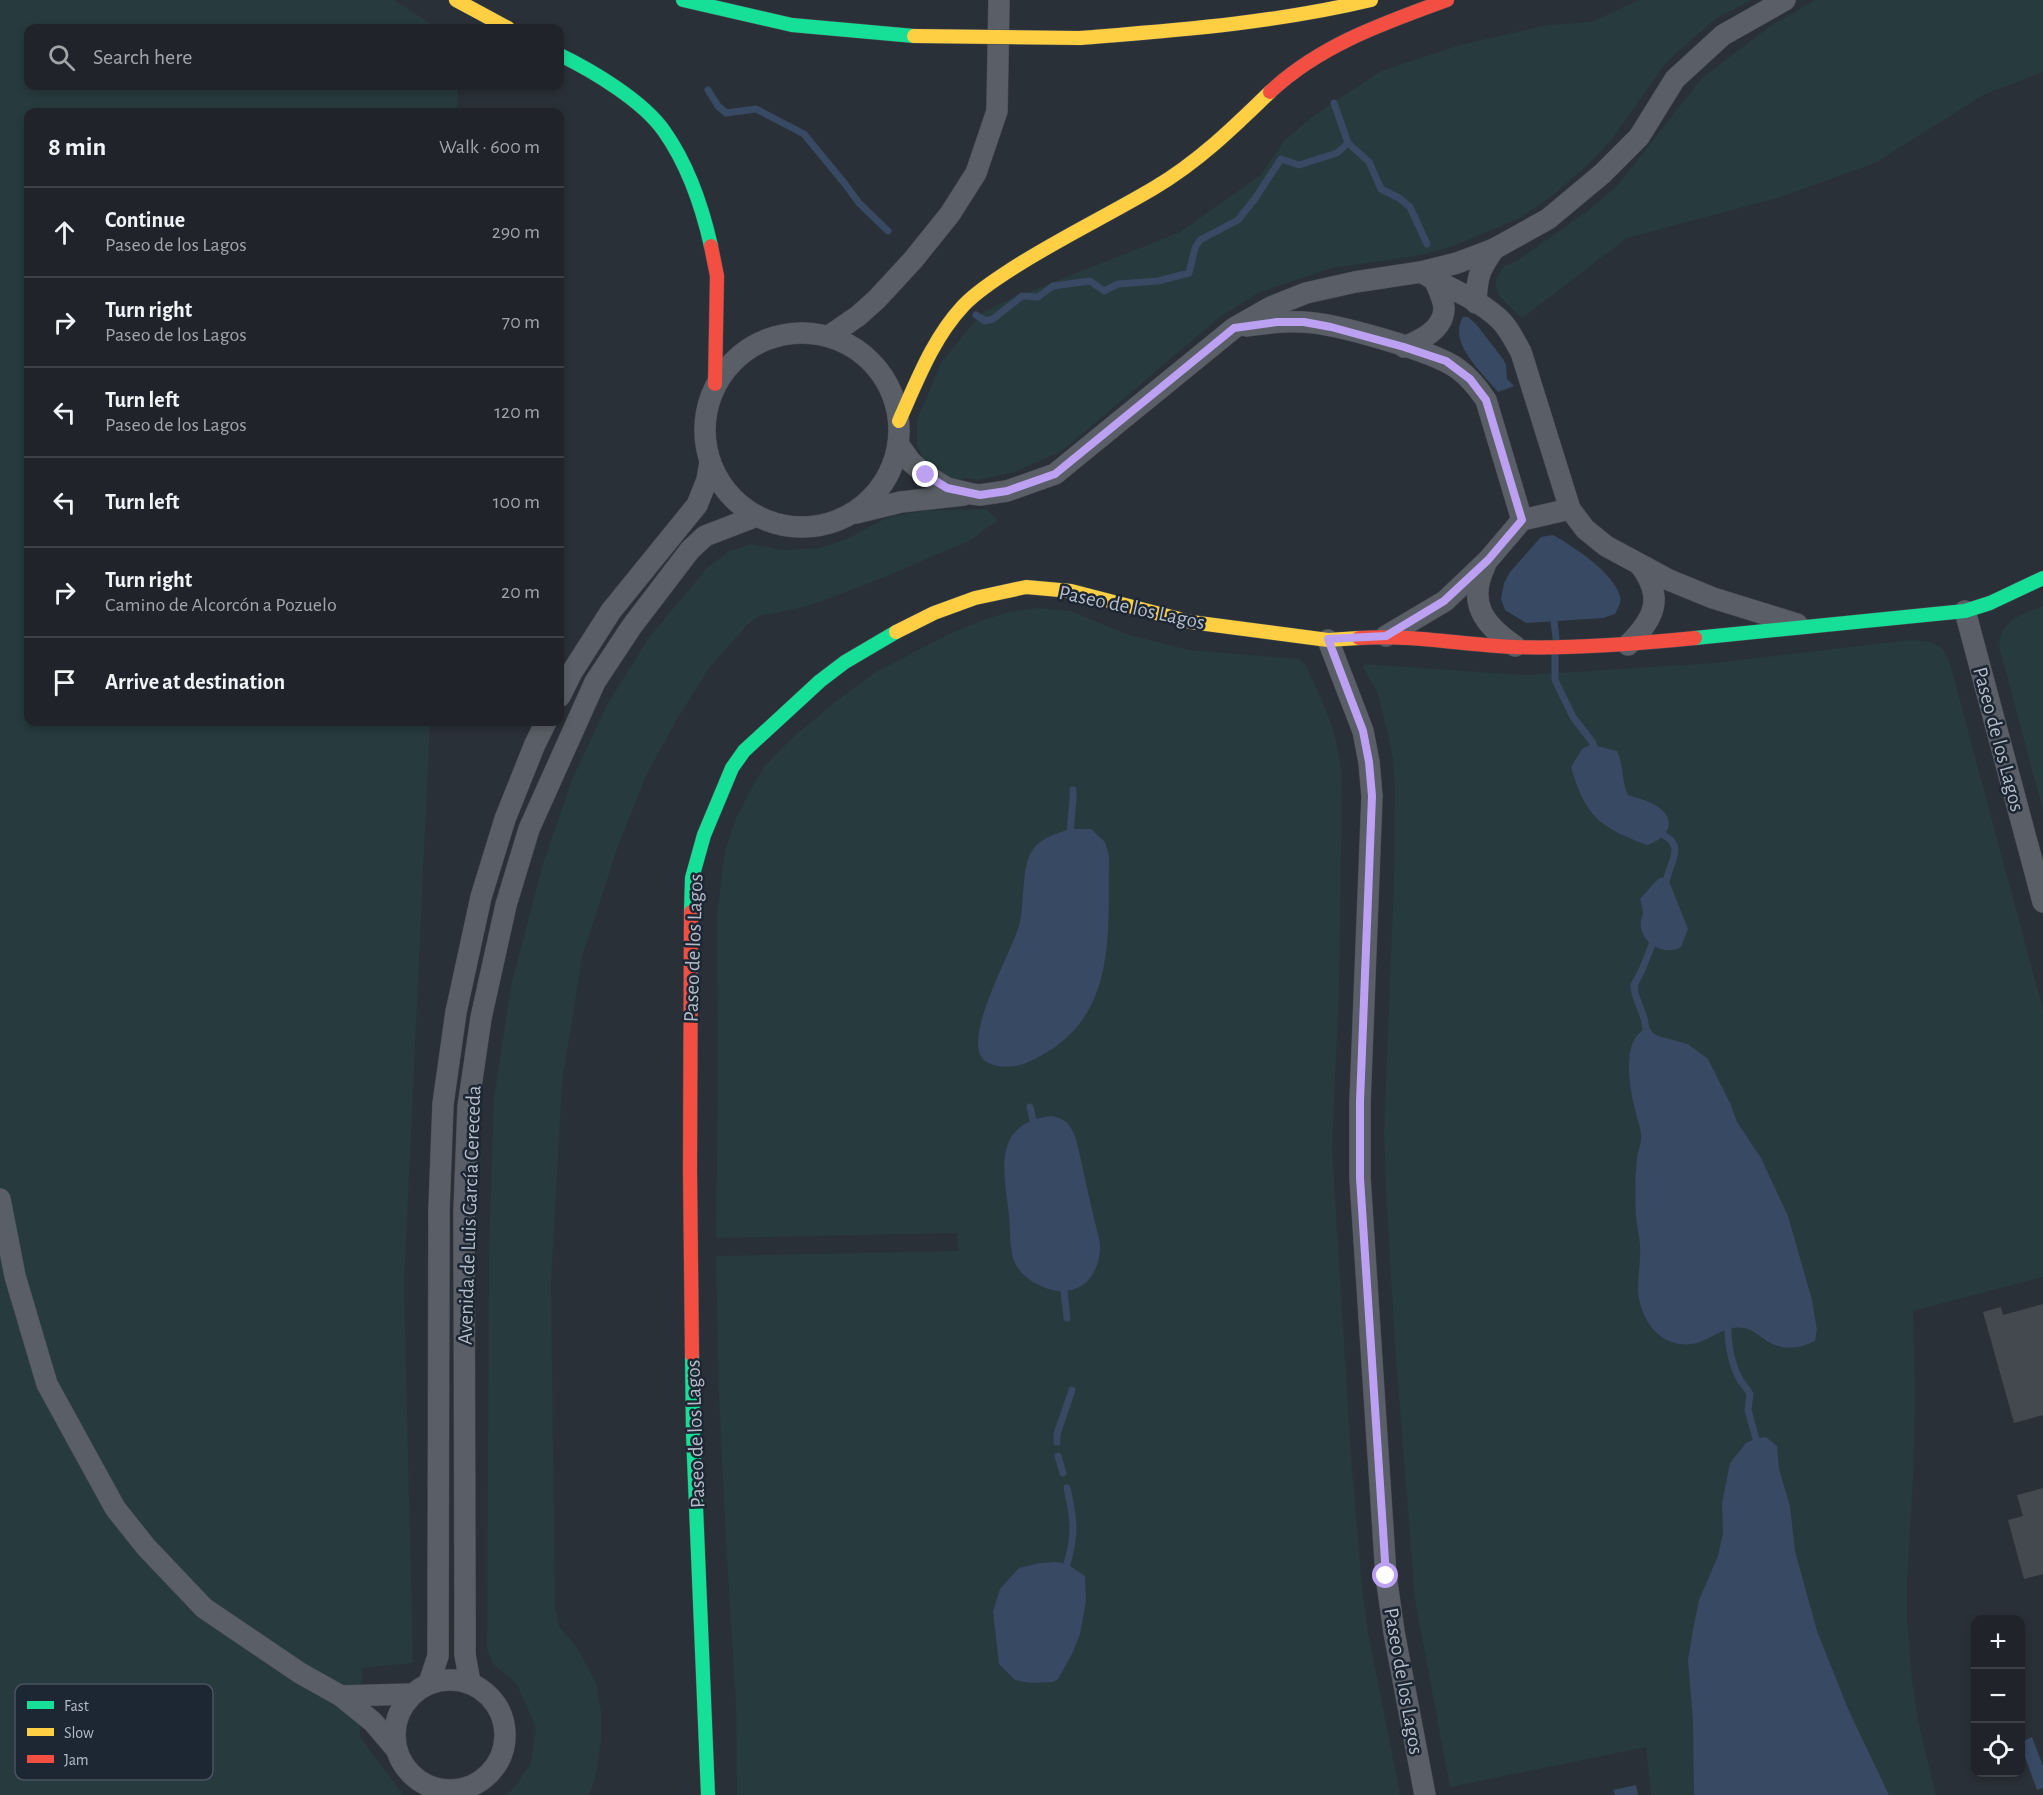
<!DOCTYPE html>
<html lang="en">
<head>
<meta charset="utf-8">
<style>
	:root { --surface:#20242a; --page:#2d3036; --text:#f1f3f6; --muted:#a2a4a8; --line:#3d4147 }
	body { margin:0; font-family:"Alegreya Sans",sans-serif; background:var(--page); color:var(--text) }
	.controls { position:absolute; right:18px; bottom:18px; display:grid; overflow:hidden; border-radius:12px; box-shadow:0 3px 9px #0003 }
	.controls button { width:54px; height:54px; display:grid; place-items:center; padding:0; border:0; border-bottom:2px solid var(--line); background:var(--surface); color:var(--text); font:30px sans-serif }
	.stop { position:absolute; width:18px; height:18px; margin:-14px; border:4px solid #bca0f2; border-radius:50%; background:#fff }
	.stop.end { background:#bca0f2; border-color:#fff; box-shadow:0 2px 6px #0008 }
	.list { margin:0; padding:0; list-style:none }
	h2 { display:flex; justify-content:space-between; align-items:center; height:78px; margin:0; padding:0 24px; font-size:26px }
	h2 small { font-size:20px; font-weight:400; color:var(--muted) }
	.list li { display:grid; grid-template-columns:39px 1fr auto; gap:18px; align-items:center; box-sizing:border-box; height:90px; padding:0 24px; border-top:2px solid var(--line) }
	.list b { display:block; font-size:22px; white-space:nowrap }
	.list p { margin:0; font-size:20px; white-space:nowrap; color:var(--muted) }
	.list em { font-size:20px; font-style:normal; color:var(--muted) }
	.icon { flex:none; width:33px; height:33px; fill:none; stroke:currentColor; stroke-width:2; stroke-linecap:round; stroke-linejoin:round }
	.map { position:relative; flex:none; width:2043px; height:1795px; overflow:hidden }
	.search { position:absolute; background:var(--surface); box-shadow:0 3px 9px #0003; left:24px; top:24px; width:540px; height:66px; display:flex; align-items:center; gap:15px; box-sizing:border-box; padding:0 21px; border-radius:12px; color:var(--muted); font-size:22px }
	.panel { position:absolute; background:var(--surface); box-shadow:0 3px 9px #0003; left:24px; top:108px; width:540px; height:618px; border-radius:12px }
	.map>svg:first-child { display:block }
</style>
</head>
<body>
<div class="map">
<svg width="2043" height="1795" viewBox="0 0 2043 1795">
	<rect width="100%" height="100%" fill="#2a3038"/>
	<!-- green -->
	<g fill="#273a3e">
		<polygon points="0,0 394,0 438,28 28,28 28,86 458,86 457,112 28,112 28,722 430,722 404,1284 413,1663 362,1668 360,1737 403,1795 0,1795"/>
		<polygon points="1639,0 1752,0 1715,19 1678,52 1665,64 1612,139 1589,164 1553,195 1522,217 1454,246 1421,255 1332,268 1260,292 1221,316 1062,451 1015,472 977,480 964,478 961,484 926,464 917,445 917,420 942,361 982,313 1006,301 1180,232 1261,175 1284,141 1312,117 1381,71 1460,45 1548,25 1591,22"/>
		<polygon points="1815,0 2043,0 2043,72 1985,94 1875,163 1781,197 1627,238 1522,318 1500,297 1496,288 1496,279 1504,266 1518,260 1586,212 1616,187 1703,77 1769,27"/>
		<polygon points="986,509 998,520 969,541 875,581 808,606 759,616 746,626 710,667 677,719 646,776 618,846 582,957 562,1083 551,1283 555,1606 559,1626 575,1645 596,1682 601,1711 601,1741 595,1779 589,1795 506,1795 513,1789 531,1763 536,1728 517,1684 493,1664 487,1648 489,1253 494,1098 511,986 542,867 573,777 608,703 651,635 707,568 728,552 750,544 782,550 820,548 847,539 884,519 899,515 924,511"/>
		<path d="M2043 606V811L1999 646C2002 618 2020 616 2043 606Z"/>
		<path d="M1036 608 1071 611 1126 634 1189 650 1299 659 1305 664C1326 707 1339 735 1342 783L1339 988 1332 1149 1352 1471 1363 1596 1368 1632 1400 1795H737L736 1705 727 1558 719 1397 716 1256 959 1251 957 1233 717 1238 716 1235 718 1078 717 917 725 850 737 816 751 789 764 767 790 740 832 704 876 672 949 634 983 620 1009 612Z"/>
		<path d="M1911 640C1929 641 1942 642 1949 660L2043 1010V1277L1913 1311 1915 1393 1913 1479 1907 1581V1618L1912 1680 1918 1721 1936 1795H1651L1646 1747 1450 1787 1415 1600 1395 1344 1386 1189 1384 1134 1394 882 1395 791 1393 759 1388 734 1377 691 1363 667 1365 664 1523 675 1715 663Z"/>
	</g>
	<!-- water -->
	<g fill="#384963">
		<path d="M1463 317H1468L1476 324 1503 359 1506 365 1507 379 1514 386 1498 392C1484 374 1447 343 1463 317Z"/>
		<path d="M1553 535C1574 547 1613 572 1620 596 1622 602 1618 608 1615 614L1603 618 1526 623 1505 610 1501 599 1504 583 1510 572 1541 537Z"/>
		<path d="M1593 743 1597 746 1617 751C1624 765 1621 780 1628 795 1637 798 1647 800 1655 805 1679 819 1669 838 1647 845 1600 827 1586 818 1571 767L1582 749Z"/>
		<path d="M1070 829H1091L1105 842 1109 856C1108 940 1118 1024 1026 1063 1015 1068 992 1069 983 1059 962 1036 1014 949 1020 922 1024 904 1022 864 1032 851 1041 837 1056 834 1070 829Z"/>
		<path d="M1667 876 1688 929 1681 947C1666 956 1643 945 1641 927 1640 921 1642 918 1643 913 1643 909 1641 903 1640 899L1658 879Z"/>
		<path d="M1646 1029 1658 1036 1688 1044 1708 1059 1730 1103 1737 1122 1761 1158 1788 1216 1812 1300 1817 1330 1815 1341C1799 1349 1783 1351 1767 1341 1759 1336 1754 1330 1744 1328 1718 1323 1706 1351 1675 1343 1652 1337 1639 1312 1638 1290 1638 1275 1641 1260 1640 1244 1639 1235 1637 1226 1636 1217 1635 1198 1635 1177 1637 1158 1638 1150 1642 1143 1641 1135 1641 1128 1637 1120 1636 1113 1630 1092 1620 1039 1646 1029Z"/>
		<path d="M1051 1116C1067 1119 1070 1124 1076 1139 1082 1164 1087 1189 1093 1214 1095 1224 1099 1235 1100 1245 1101 1273 1082 1297 1053 1290 1038 1287 1020 1276 1014 1261 1010 1252 1010 1226 1009 1216 1004 1170 991 1124 1051 1116Z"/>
		<polygon points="1766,1437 1777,1446 1779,1469 1790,1506 1795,1551 1817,1631 1849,1711 1889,1795 1694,1795 1693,1721 1688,1660 1693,1630 1699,1600 1718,1556 1723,1533 1722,1503 1730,1463 1746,1443 1757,1438"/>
		<polygon points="1056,1562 1067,1564 1085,1576 1086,1601 1080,1634 1072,1654 1058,1679 1053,1682 1031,1683 1015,1680 999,1664 993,1611 1000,1589 1019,1568 1040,1563"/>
		<polygon points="2032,1737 2043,1766 2043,1788 2037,1790 2021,1746 2021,1742"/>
		<polygon points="1636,1785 1638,1795 1615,1795 1613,1790"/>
	</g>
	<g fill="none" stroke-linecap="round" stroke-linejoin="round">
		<!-- stream -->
		<g stroke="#384963" stroke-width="7">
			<polyline points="708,90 718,106 726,113 756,109 804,134 845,184 859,203 888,231"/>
			<polyline points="1334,103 1348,143"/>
			<polyline points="976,315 985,321 993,319 1022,296 1038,297 1053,286 1090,281 1104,291 1118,284 1158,281 1189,273 1195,248 1200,240 1238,220 1254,200 1281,159 1299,165 1337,153 1348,143 1369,162 1381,189 1399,198 1410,207 1427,244"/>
			<polyline points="1553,613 1556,638"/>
			<polyline points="1555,654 1555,680 1573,717 1593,743 1595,751"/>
			<path d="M1657 832C1689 844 1669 862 1666 882"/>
			<path d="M1071 838C1069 822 1074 806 1073 790"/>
			<polyline points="1650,1035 1646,1029 1644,1018 1635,994 1634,985 1642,970 1655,937"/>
			<polyline points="1030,1107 1035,1128"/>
			<polyline points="1063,1283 1067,1318"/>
			<path d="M1729 1320C1726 1337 1731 1363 1739 1378 1742 1384 1747 1388 1750 1394L1748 1410 1758 1446"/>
			<polyline points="1057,1442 1057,1434 1072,1390"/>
			<polyline points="1058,1456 1063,1473"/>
			<path d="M1067 1564C1076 1533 1074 1520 1067 1488"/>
		</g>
	</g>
	<!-- building -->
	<g fill="#444950">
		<polygon points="2043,1304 2043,1415 2014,1423 1983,1312 2001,1307 2003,1315"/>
		<polygon points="2043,1488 2043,1574 2024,1579 2008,1520 2023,1516 2017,1495"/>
	</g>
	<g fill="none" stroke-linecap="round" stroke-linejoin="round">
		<defs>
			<g id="street">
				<path d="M1421 272C1446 287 1476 298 1497 317 1508 326 1514 340 1521 352L1570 509 1585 529 1606 546 1669 580 1713 598 1797 624"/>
				<path d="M1476 303C1477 277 1479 270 1494 249"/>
				<path d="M1247 326C1266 323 1284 321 1303 322 1334 323 1434 351 1458 369 1469 377 1478 388 1486 400L1522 520"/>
				<circle cx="802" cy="430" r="97"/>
				<polyline points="829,336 858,316 877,299 913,260 950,214 976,173 997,111 999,0"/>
				<path d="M1404 347C1421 340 1443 330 1444 309 1444 300 1438 289 1435 281"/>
				<polyline points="898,444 911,462 926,475 947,488 972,494 980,495 1007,491 1055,474 1234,328 1271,307 1306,293 1355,282 1421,272 1457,263 1494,249 1548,219 1602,174 1639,137 1675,79 1723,35 1785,0"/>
				<polyline points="856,513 901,502 964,495"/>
				<path d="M1485 566C1467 603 1484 625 1515 646"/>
				<polyline points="1965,611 2043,902"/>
				<polyline points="1386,636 1445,601 1488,560 1522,520 1570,509"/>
				<polyline points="1328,640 1363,731 1369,762 1372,796 1360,1102 1360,1178 1386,1576 1394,1632 1425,1795"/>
				<path d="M1628 645C1654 619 1665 598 1640 565"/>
				<polyline points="560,696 572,672 611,611 697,505 707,480 710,462"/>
				<polyline points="0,1199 15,1276 47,1384 115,1508 146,1547 204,1608 300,1673 341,1696 373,1722 396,1749"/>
				<circle cx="450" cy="1735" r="55"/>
				<polyline points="470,1682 465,1655 465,1618 464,1211 468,1107 481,1018 506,905 529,829 595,682 632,626 690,550 705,536 757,516"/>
				<polyline points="429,1683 438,1656 439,1209 443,1104 456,1012 481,897 505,819 535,744 546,722"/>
				<polyline points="341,1696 412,1694"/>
			</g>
			<g id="fast">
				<polyline points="683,0 792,25 914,36"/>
				<path d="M560 55C593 71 643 101 664 131 688 165 702 206 711 246"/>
				<polyline points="1695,638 1965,611 1990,603 2043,578"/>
				<polyline points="691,912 692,878 704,835 732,768 744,751 820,681 845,662 896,632"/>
				<polyline points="692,1355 693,1434 708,1795"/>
			</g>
			<g id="slow">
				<polyline points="456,0 508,28"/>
				<path d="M1080 38C1178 30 1275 23 1371 0"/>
				<path d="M899 421C917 381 933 338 963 306 976 292 992 282 1007 272 1054 241 1105 217 1154 188 1198 162 1233 128 1270 92"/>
				<polyline points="896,632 934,613 975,598 1026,587 1071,591 1191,622 1328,640 1359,638"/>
			</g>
			<g id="jam">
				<path d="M1270 92C1320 45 1384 23 1447 0"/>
				<polyline points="711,246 717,276 715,384"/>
				<path d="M1359 638C1411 634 1463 645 1515 647 1575 649 1636 644 1695 638"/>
				<polyline points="691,912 690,1170 692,1355"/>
			</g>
		</defs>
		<!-- street casing -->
		<use href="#street" stroke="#484c53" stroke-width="22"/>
		<!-- fast casing -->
		<use href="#fast" stroke="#484c53" stroke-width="15"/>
		<!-- slow casing -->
		<use href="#slow" stroke="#484c53" stroke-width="15"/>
		<!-- jam casing -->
		<use href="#jam" stroke="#484c53" stroke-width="15"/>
		<!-- street -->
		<use href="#street" stroke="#5a5e66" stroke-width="21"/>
		<!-- fast -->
		<use href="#fast" stroke="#16e098" stroke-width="14"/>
		<!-- slow -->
		<use href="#slow" stroke="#ffcf43" stroke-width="14"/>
		<!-- jam -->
		<use href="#jam" stroke="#f24e42" stroke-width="14"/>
		<defs>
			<polyline id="slow-bridge" points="914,36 1080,38"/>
		</defs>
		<!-- slow-bridge casing -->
		<use href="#slow-bridge" stroke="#474c53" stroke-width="15" stroke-linecap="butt"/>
		<!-- slow-bridge -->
		<use href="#slow-bridge" stroke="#ffcf43" stroke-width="14"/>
	</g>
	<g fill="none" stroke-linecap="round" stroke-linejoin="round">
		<!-- route -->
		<polyline stroke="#bca0f2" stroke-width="8" points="926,475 947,488 980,495 1007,491 1055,474 1234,328 1277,322 1304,322 1331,327 1404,347 1446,361 1470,379 1486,400 1522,520 1488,560 1444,601 1386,636 1328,639 1363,731 1369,762 1372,796 1360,1102 1360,1178 1386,1576"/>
	</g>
	<g text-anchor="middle" stroke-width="5" stroke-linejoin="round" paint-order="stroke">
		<!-- street labels -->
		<g font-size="21" fill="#b4bcc9" stroke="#1d2633">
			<text transform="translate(1132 607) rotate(12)" y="7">Paseo de los Lagos</text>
			<text transform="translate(1999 739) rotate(75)" y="7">Paseo de los Lagos</text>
			<text transform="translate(693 948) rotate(-88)" y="7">Paseo de los Lagos</text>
			<text transform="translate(469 1215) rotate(-88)" y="7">Avenida de Luis García Cereceda</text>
			<text transform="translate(695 1434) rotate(-92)" y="7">Paseo de los Lagos</text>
			<text transform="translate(1404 1681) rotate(80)" y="7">Paseo de los Lagos</text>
		</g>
	</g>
	<!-- legend -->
	<rect x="15" y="1684" width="198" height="96" rx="9" fill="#1d2633" stroke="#4a5360" stroke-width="1.5"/>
	<rect x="27" y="1701" width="27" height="8" fill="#16e098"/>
	<rect x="27" y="1728" width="27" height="8" fill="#ffcf43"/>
	<rect x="27" y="1755" width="27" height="8" fill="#f24e42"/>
	<g font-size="16" fill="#b4bcc9">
		<text x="64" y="1711">Fast</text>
		<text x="64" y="1738">Slow</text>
		<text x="64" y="1765">Jam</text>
	</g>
</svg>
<div class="controls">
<button>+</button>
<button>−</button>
<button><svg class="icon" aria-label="locate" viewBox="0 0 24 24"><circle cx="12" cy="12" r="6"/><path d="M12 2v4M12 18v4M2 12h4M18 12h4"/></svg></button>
</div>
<div class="stop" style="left:1386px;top:1576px"></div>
<div class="stop end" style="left:926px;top:475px"></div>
<div class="search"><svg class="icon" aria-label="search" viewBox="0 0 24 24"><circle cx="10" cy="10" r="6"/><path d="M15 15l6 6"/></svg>Search here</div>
<section class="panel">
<h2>8 min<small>Walk · 600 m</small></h2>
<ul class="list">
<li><svg class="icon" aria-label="ahead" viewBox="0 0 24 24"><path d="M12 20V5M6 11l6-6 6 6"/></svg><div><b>Continue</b><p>Paseo de los Lagos</p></div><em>290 m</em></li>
<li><svg class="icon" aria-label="right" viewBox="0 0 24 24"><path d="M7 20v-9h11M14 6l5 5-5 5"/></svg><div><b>Turn right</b><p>Paseo de los Lagos</p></div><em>70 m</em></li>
<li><svg class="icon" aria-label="left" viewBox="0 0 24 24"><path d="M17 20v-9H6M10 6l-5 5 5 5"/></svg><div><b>Turn left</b><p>Paseo de los Lagos</p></div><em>120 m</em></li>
<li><svg class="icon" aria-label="left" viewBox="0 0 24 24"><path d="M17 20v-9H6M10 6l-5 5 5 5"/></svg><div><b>Turn left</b></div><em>100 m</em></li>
<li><svg class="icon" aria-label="right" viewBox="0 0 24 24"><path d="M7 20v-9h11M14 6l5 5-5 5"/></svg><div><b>Turn right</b><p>Camino de Alcorcón a Pozuelo</p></div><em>20 m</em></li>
<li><svg class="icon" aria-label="arrive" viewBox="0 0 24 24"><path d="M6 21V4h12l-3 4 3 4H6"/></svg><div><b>Arrive at destination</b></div></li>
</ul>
</section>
</div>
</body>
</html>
